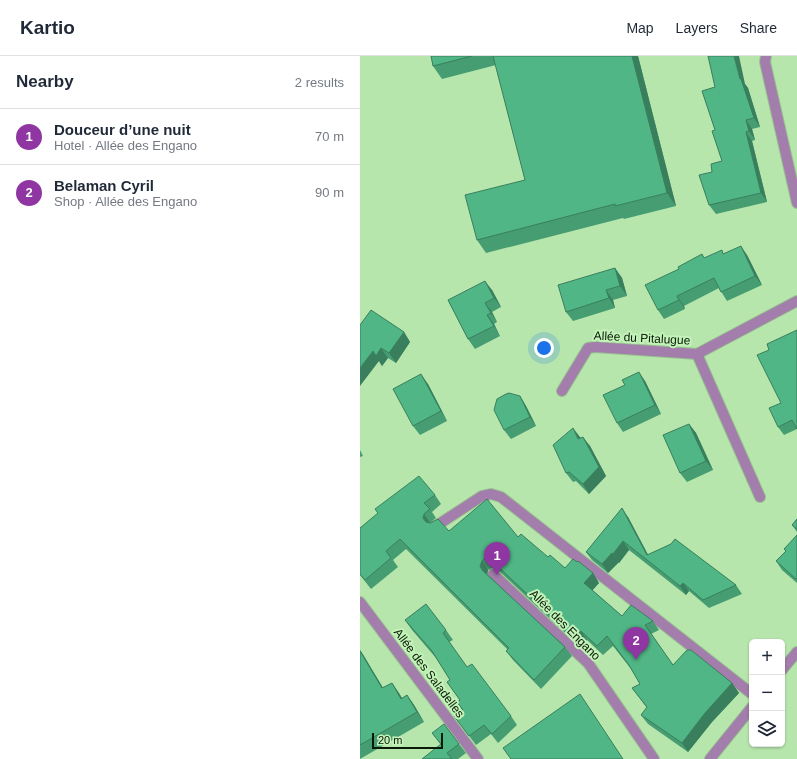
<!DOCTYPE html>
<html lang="en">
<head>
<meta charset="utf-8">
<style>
	:root { --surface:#fff; --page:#f2f2f3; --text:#1f2937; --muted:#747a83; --line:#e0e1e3; --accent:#8f36a2 }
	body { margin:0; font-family:Arial,sans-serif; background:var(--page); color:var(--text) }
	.controls { position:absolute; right:12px; bottom:12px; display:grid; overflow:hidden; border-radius:6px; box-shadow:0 1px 3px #0004 }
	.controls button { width:36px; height:36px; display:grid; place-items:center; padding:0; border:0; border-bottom:1px solid var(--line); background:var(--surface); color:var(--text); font:20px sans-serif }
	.scale { position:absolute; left:12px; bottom:10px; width:71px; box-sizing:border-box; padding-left:4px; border:2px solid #091a06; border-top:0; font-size:11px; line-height:14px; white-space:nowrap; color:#091a06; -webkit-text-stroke:3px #c4f3ba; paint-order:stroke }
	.you { position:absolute; left:184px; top:292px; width:14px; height:14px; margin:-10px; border:3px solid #fff; border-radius:50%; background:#1a73e8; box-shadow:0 0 0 6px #1a73e833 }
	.badge { display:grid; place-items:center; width:26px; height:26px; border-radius:50%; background:var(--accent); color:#fff; font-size:13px; font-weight:700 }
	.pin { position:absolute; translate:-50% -33px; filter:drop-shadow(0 1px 2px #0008) }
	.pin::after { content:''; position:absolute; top:21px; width:14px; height:12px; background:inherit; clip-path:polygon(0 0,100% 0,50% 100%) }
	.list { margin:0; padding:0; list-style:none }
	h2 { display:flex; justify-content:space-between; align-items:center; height:52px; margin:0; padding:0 16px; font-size:17px }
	h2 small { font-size:13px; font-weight:400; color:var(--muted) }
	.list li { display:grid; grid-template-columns:26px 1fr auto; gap:12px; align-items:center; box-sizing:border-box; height:56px; padding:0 16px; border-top:1px solid var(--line) }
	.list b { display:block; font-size:15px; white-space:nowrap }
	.list p { margin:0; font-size:13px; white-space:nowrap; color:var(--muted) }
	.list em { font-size:13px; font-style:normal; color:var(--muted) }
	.icon { flex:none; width:22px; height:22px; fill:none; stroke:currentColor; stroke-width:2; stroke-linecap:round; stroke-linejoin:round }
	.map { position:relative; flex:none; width:437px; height:703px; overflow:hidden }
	header { display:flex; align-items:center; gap:24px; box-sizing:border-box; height:56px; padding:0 20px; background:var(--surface); border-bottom:1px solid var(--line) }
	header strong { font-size:19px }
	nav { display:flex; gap:22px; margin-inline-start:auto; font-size:14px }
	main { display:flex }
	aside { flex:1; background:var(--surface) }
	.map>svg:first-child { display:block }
</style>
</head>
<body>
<header>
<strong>Kartio</strong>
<nav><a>Map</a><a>Layers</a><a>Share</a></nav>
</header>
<main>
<aside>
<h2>Nearby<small>2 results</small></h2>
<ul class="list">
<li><span class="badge">1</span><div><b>Douceur d’une nuit</b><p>Hotel · Allée des Engano</p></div><em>70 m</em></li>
<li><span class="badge">2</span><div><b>Belaman Cyril</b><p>Shop · Allée des Engano</p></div><em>90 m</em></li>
</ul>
</aside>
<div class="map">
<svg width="437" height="703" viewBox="0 0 437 703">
	<rect width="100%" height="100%" fill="#b7e6ad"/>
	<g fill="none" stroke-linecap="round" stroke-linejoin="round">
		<defs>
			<g id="minor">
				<polyline points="406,0 405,6 437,147"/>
				<polyline points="337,298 400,441"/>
				<polyline points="202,335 228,292 235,291 337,298 437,245"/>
				<polyline points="76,470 122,440 131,438 141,441 392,638"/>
				<polyline points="133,518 228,607 294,703"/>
				<polyline points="0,546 118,703"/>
				<polyline points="422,614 437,596"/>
				<polyline points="350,703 392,651"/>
			</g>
		</defs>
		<!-- minor casing -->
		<use href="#minor" stroke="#98c18f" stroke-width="12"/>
		<!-- minor -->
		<use href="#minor" stroke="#a37dab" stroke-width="10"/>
	</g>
	<!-- wall -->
	<g fill="#469d72">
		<polygon points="71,0 278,0 316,150 264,163 263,162 126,197 117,184 165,124 136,9 82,23 73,10"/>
		<polygon points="385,28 388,32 400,71 392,73 395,84 392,85 407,146 356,158 349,149 352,116 362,105 355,74 355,31"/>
		<polygon points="364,198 387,199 402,229 367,245 359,232 324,250 325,253 304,263 298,254 345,202"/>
		<polygon points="255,212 262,222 267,240 253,244 255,252 213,265 206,256"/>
		<polygon points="132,234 141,251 132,256 137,266 134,268 140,280 115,293 108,283 88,244"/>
		<polygon points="0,269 44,276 50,286 36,307 28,302 22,310 19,305"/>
		<polygon points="437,274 437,373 424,379 418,371 421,347 409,294"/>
		<polygon points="285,325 301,358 263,376 257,367"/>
		<polygon points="68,328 87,365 60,379 53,370"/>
		<polygon points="160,340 166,350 176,370 151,383 144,374"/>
		<polygon points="329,368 336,377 353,414 327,426 320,417"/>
		<polygon points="220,382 230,390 246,420 229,438 216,425 213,426 206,417"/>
		<polygon points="0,394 3,400 0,401"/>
		<polygon points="75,439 81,448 72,456 76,462 70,467 89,475 158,481 188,501 205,512 217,506 233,517 239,527 232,534 262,560 293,565 299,574 291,578 313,609 372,627 379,637 352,666 328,696 288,668 281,659 287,652 272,632 280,628 271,613 253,590 243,599 227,584 220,591 137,513 132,512 128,514 127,518 205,591 212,600 181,633 153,604 146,595 148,594 46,493 33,504 38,511 11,533 0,519 0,472"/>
		<polygon points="268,461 288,499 376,529 382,538 349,552 329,535 326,539 269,494 259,507 259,506 248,517 232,504 226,496"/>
		<polygon points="437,463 437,476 432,469"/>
		<polygon points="437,479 437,527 422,514 416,505 426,495"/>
		<polygon points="45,564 86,574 93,584 89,586 107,611 151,660 157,669 138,687 131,678 116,689 94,660 102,654 97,646 100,644 87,626 90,624 76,602 52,574"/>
		<polygon points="0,594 23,632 32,627 42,642 47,639 54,649 64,666 0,703"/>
		<polygon points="72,677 99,688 106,697 98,703 62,703 81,689"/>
	</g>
	<!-- shaded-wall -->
	<g fill="#397f5d">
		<polygon points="272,0 278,0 316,150 307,137"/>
		<polygon points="374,0 379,0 385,28 388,32 400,71 394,62 380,23"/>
		<polygon points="386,64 392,73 395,84 389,75"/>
		<polygon points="386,76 392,85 407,146 401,137"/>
		<polygon points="381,190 387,199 402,229 395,220"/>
		<polygon points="255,212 262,222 267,240 260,230"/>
		<polygon points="125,225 132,234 141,251 134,242"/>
		<polygon points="246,234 253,244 255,252 249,242"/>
		<polygon points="317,240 324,250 325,253 319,244"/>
		<polygon points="125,247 132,256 137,266 131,257"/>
		<polygon points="127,259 134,268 140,280 134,270"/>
		<polygon points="44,276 50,286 36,307 29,297"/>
		<polygon points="21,292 28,302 22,310 19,305 0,330 0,312 13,295"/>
		<polygon points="279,316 285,325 301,358 295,349"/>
		<polygon points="61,318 68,328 87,365 81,355"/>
		<polygon points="160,340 166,350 176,370 170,361"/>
		<polygon points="329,368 336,377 353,414 346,405"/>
		<polygon points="213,372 220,381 225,393 218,383"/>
		<polygon points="223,381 230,390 246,420 229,438 223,428"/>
		<polygon points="262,452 268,461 293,508 287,499"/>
		<polygon points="64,458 70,467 70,471 63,462"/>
		<polygon points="263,485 269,494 259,507 253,498"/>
		<polygon points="252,497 259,506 248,517 242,508"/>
		<polygon points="122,505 128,514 127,520 129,523 120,510"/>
		<polygon points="233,517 239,527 231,536 224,527"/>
		<polygon points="323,527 329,535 326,539 320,530"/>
		<polygon points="221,575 227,584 220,591 214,582"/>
		<polygon points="0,594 4,600 29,642 22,632 0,595"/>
		<polygon points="32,627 39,637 48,653 41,643"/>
		<polygon points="372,627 379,637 352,666 328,696 322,687 345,657"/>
		<polygon points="47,639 54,649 64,666 57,656"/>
	</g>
	<!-- building -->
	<g fill="#51b685" stroke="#397f5d">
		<polygon points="71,0 112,0 73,10"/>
		<polygon points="133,0 272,0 307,137 255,150 255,148 117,184 105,139 165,124"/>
		<polygon points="348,0 374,0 380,23 381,23 394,62 386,64 389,75 386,76 401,137 349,149 339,119 352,116 351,108 362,105 352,75 355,74 342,35 355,31"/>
		<polygon points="381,190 395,220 361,236 354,222 317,240 319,244 298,254 285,229 319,213 318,211 342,198 344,202 362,194 363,198"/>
		<polygon points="255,212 260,230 246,234 249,242 206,256 198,229"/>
		<polygon points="125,225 134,242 125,247 131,257 127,259 134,270 108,283 88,244"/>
		<polygon points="11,254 44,276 29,297 21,292 16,300 13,295 0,312 0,269"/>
		<polygon points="437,274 437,373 432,364 418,371 409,352 421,347 397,299 409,294 407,288"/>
		<polygon points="279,316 295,349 257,367 243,339 265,329 262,324"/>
		<polygon points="61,318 81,355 53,370 33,333"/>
		<polygon points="149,337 160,340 170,361 144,374 134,354 137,343 146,338"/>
		<polygon points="329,368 346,405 320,417 303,379"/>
		<polygon points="213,372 218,383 223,381 239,411 223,428 209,416 206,417 193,389"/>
		<polygon points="59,420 75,439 64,447 70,453 64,458 63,462 66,466 70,467 78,463 89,475 127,443 158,481 161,478 188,501 190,499 205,512 213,503 217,506 218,505 233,517 224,527 262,560 271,549 293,565 285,569 313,609 327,594 331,594 372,627 345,657 322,687 281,659 287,651 272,632 280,628 269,609 247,580 237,590 221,575 214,582 131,504 125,502 122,505 120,510 122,514 205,591 174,624 146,595 149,592 40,483 26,495 31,502 5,524 0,518 0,472 18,457 15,453"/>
		<polygon points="262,452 287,499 311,488 315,483 376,529 343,544 323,527 320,530 263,485 253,498 252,497 242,508 226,496"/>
		<polygon points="437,463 437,473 432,469"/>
		<polygon points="437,479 437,522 436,523 416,505 426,495 424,493"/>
		<polygon points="66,548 86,574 83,577 107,611 112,608 151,660 132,678 124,669 109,680 94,660 103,654 97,646 100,644 87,626 90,624 72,595 45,564"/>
		<polygon points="0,595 22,632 32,627 41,643 47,639 57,656 0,689"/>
		<polygon points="220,638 263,703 151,703 143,692"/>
		<polygon points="84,668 99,688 87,697 92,703 62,703 81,688 72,677"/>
	</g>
	<g text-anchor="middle" stroke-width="4" stroke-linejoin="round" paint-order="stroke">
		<!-- street labels -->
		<g font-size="12" fill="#091a06" stroke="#c4f3ba">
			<text transform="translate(282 282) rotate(3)" y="4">Allée du Pitalugue</text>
			<text transform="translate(205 569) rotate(45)" y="4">Allée des Engano</text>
			<text transform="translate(69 617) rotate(53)" y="4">Allée des Saladelles</text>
		</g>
	</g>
</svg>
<div class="controls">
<button>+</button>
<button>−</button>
<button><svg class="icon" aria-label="layers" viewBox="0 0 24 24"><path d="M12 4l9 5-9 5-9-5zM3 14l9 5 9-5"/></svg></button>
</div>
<div class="scale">20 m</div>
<div class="you"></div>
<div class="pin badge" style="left:137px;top:519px">1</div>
<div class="pin badge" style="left:276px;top:604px">2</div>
</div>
</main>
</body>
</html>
